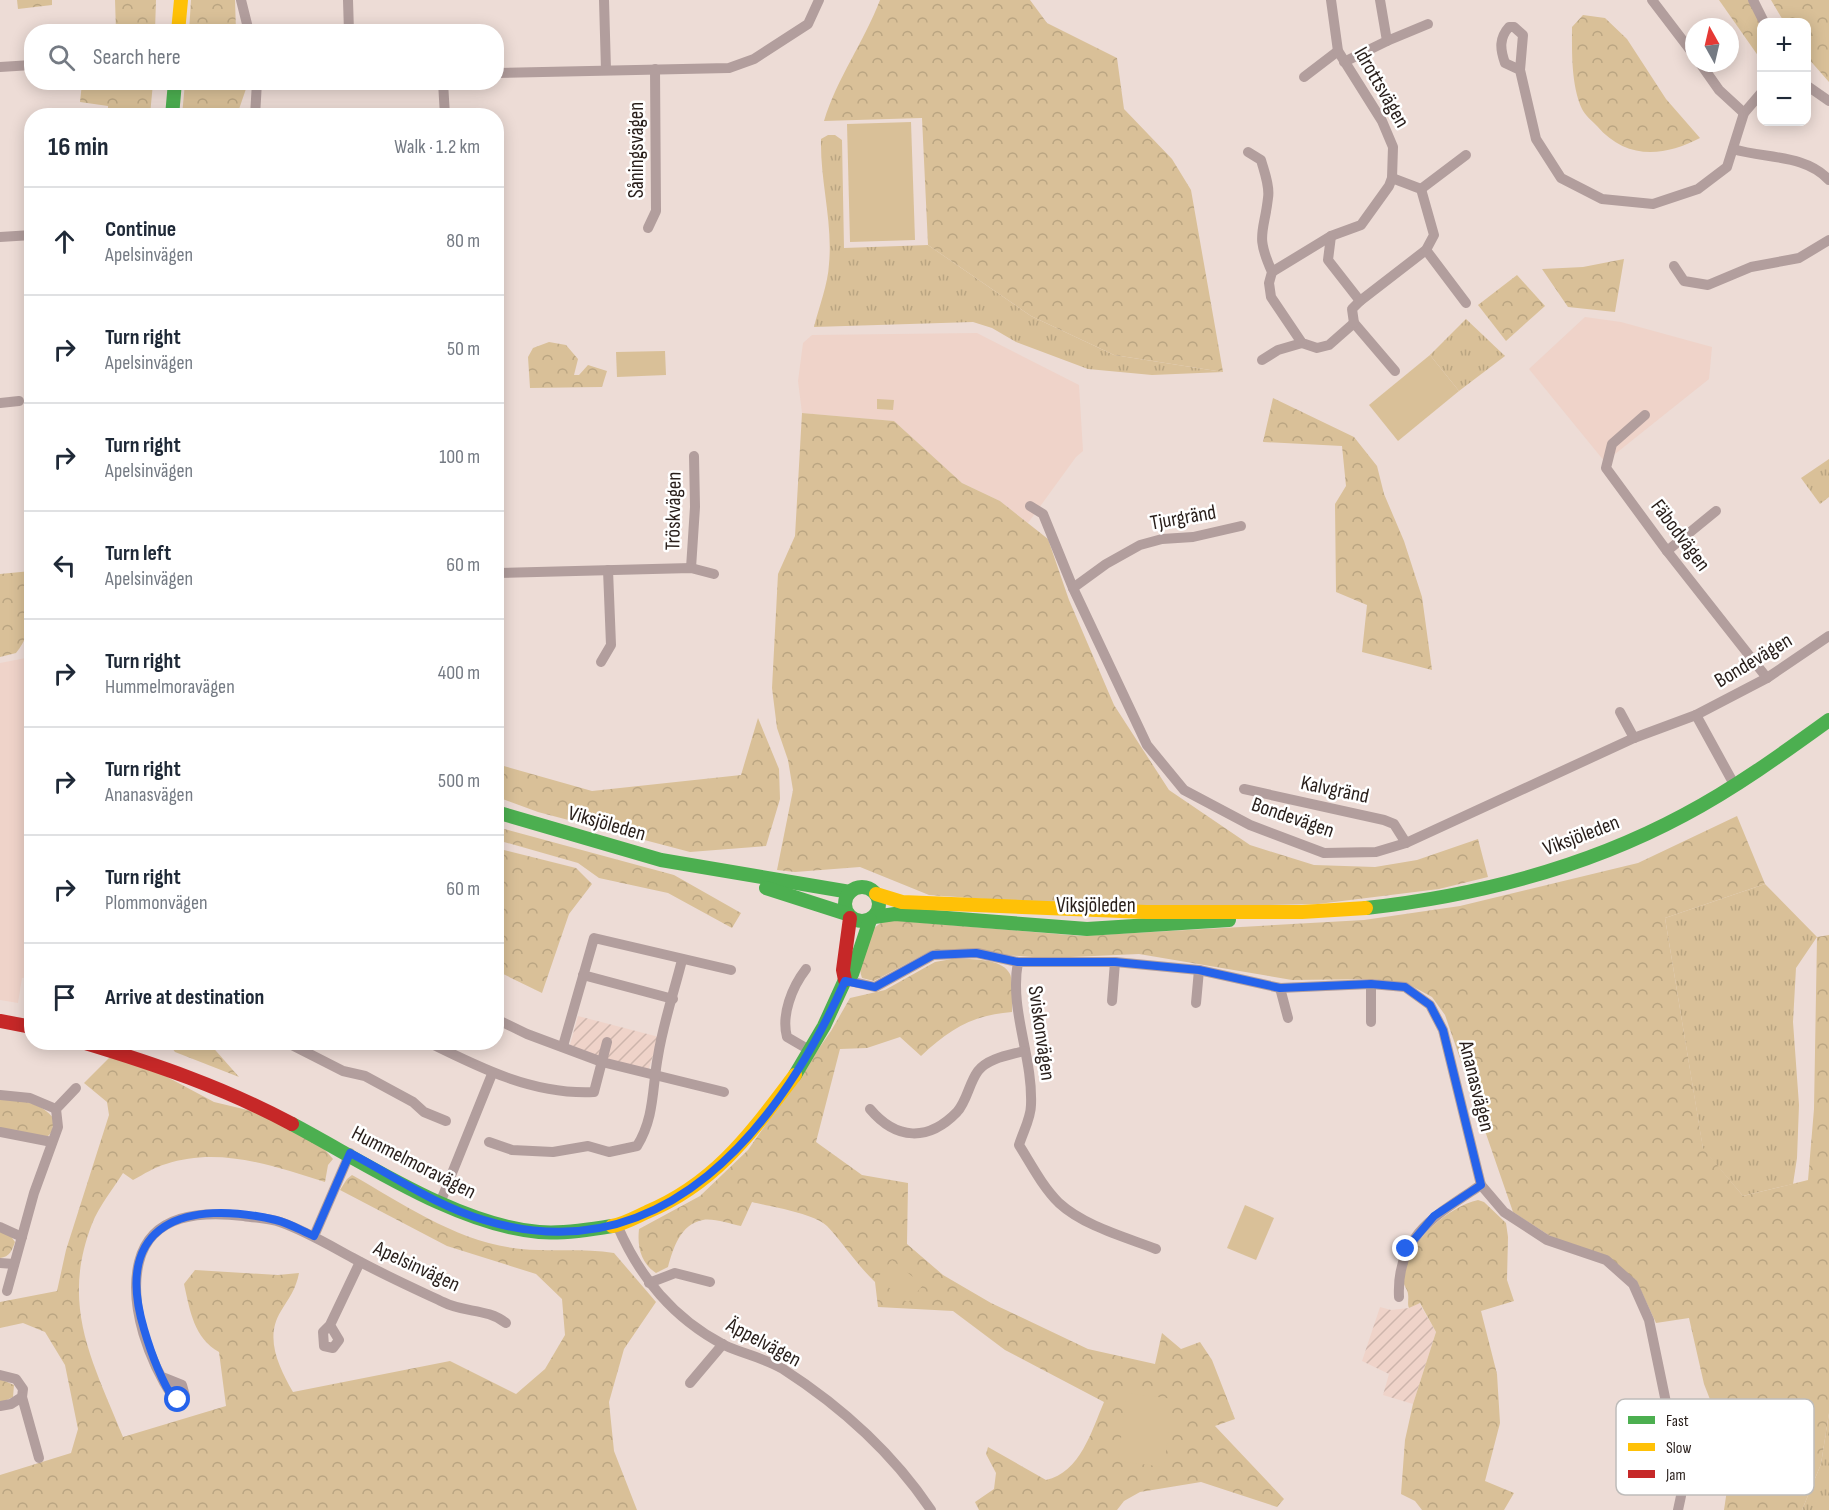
<!DOCTYPE html>
<html lang="en">
<head>
<meta charset="utf-8">
<style>
	:root { --surface:#fff; --page:#f6f6f7; --text:#1f2937; --muted:#747a83; --line:#e0e1e3 }
	body { margin:0; font-family:"Sofia Sans Condensed",sans-serif; background:var(--page); color:var(--text) }
	.controls { position:absolute; right:18px; top:18px; display:grid; overflow:hidden; border-radius:12px; box-shadow:0 3px 15px #0003 }
	.controls button { width:54px; height:54px; display:grid; place-items:center; padding:0; border:0; border-bottom:2px solid var(--line); background:var(--surface); color:var(--text); font:30px sans-serif }
	.compass { position:absolute; left:1685px; top:18px; width:54px; height:54px; border-radius:50%; background:var(--surface); box-shadow:0 3px 15px #0003; rotate:352deg }
	.stop { position:absolute; width:18px; height:18px; margin:-14px; border:4px solid #2563eb; border-radius:50%; background:#fff }
	.stop.end { background:#2563eb; border-color:#fff; box-shadow:0 2px 6px #0008 }
	.list { margin:0; padding:0; list-style:none }
	h2 { display:flex; justify-content:space-between; align-items:center; height:78px; margin:0; padding:0 24px; font-size:26px }
	h2 small { font-size:20px; font-weight:400; color:var(--muted) }
	.list li { display:grid; grid-template-columns:39px 1fr auto; gap:18px; align-items:center; box-sizing:border-box; height:108px; padding:0 24px; border-top:2px solid var(--line) }
	.list b { display:block; font-size:22px; white-space:nowrap }
	.list p { margin:0; font-size:20px; white-space:nowrap; color:var(--muted) }
	.list em { font-size:20px; font-style:normal; color:var(--muted) }
	.icon { flex:none; width:33px; height:33px; fill:none; stroke:currentColor; stroke-width:2; stroke-linecap:round; stroke-linejoin:round }
	.map { position:relative; flex:none; width:1829px; height:1510px; overflow:hidden }
	.search { position:absolute; background:var(--surface); box-shadow:0 3px 15px #0003; left:24px; top:24px; width:480px; height:66px; display:flex; align-items:center; gap:15px; box-sizing:border-box; padding:0 21px; border-radius:24px; color:var(--muted); font-size:22px }
	.panel { position:absolute; background:var(--surface); box-shadow:0 3px 15px #0003; left:24px; top:108px; width:480px; height:942px; border-radius:24px }
	.map>svg:first-child { display:block }
</style>
</head>
<body>
<div class="map">
<svg width="1829" height="1510" viewBox="0 0 1829 1510">
	<defs>
		<pattern id="industrial-furrows" width="10" height="10" patternUnits="userSpaceOnUse" patternTransform="scale(1.5)"><rect width="10" height="10" fill="#efd3c9"/><path d="M-1 1l2-2M0 10L10 0M9 11l2-2" fill="none" stroke="#cdb5ac"/></pattern>
		<pattern id="grass-tufts" width="24" height="20" patternUnits="userSpaceOnUse" patternTransform="scale(1.5)"><rect width="24" height="20" fill="#d9c098"/><path d="M3 7l-1-3M5 7V3M7 7l1-3M15 17l-1-3M17 17v-4M19 17l1-3" fill="none" stroke="#baa582"/></pattern>
		<pattern id="forest-crowns" width="20" height="18" patternUnits="userSpaceOnUse" patternTransform="scale(1.5)"><rect width="20" height="18" fill="#d9c098"/><path d="M2 6a3 3 0 1 1 6 0M12 15a3 3 0 1 1 6 0" fill="none" stroke="#baa582"/></pattern>
	</defs>
	<rect width="100%" height="100%" fill="#eddcd6"/>
	<!-- built -->
	<g fill="#efd3c9">
		<polygon points="1585,317 1621,322 1712,347 1709,379 1605,462 1529,369"/>
		<polygon points="977,333 1079,385 1083,451 1076,457 1028,523 1000,501 962,483 894,421 802,413 798,381 803,343 812,335"/>
		<polygon points="31,657 32,977 22,978 18,1003 0,1000 0,663"/>
	</g>
	<!-- industrial -->
	<g fill="url(#industrial-furrows)">
		<polygon points="578,1016 659,1037 648,1071 606,1059 570,1045"/>
		<polygon points="1419,1303 1436,1332 1413,1404 1383,1395 1389,1374 1362,1361 1380,1307 1391,1310 1409,1308"/>
	</g>
	<!-- grass -->
	<g fill="url(#grass-tufts)">
		<path d="M828 135H835L842 140 844 248 928 245 1031 316 1114 355 1223 372 1152 375 1088 369 1016 342 992 328 973 322 814 327C819 307 828 284 829 264 833 222 820 181 821 139Z"/>
		<polygon points="1466,319 1505,356 1459,391 1430,355"/>
		<polygon points="1829,459 1829,497 1820,504 1801,478"/>
		<polygon points="1765,884 1817,937 1796,968 1793,1022 1799,1105 1797,1158 1793,1184 1743,1196 1703,1149 1665,918"/>
		<polygon points="1829,1413 1829,1510 1802,1510 1821,1464"/>
	</g>
	<!-- forest -->
	<g fill="url(#forest-crowns)">
		<polygon points="17,0 52,0 52,5 18,9"/>
		<polygon points="115,0 156,0 155,31 116,31"/>
		<polygon points="191,0 235,0 236,31 189,31"/>
		<path d="M880 0H1030L1047 23 1117 58 1124 109 1172 159 1191 190 1223 372 1114 355 1031 316 928 245 922 118 824 121C837 78 864 42 880 0Z"/>
		<polygon points="1719,0 1749,0 1761,24 1761,60"/>
		<polygon points="1771,0 1829,0 1829,82 1807,57 1806,22 1784,22"/>
		<path d="M1583 15 1605 18 1627 39 1666 99 1700 138C1664 157 1626 160 1597 126 1592 121 1585 115 1582 109 1571 85 1572 53 1572 27Z"/>
		<polygon points="82,83 153,83 150,115 108,115 108,106 80,102"/>
		<polygon points="185,83 185,82 248,83 237,115 182,115"/>
		<polygon points="1624,259 1615,312 1568,307 1542,269 1583,267"/>
		<polygon points="1517,275 1545,306 1506,341 1478,305"/>
		<polygon points="549,342 566,345 578,359 574,375 579,375 588,365 607,371 602,387 530,388 528,357 533,348"/>
		<polygon points="1273,398 1354,437 1377,466 1384,494 1404,541 1422,597 1432,670 1362,652 1367,605 1336,592 1335,504 1346,486 1342,446 1263,442"/>
		<polygon points="802,413 894,421 962,483 1000,501 1048,539 1069,600 1114,705 1169,790 1250,845 1314,865 1375,867 1417,860 1478,839 1488,877 1439,889 1318,904 1113,908 929,895 860,867 795,872 777,870 793,790 788,760 777,728 772,688 778,574 795,536"/>
		<path d="M31 571C32 599 36 629 16 653L0 657V574Z"/>
		<polygon points="758,718 779,769 780,799 766,846 690,852 538,812 497,797 497,764 592,791 741,775"/>
		<path d="M1737 816 1765 884 1665 918 1703 1148 1743 1196 1808 1180 1814 1109 1817 937 1829 935V1413L1821 1464 1802 1510H1724L1732 1456 1704 1384 1689 1318 1656 1323 1636 1280 1550 1236 1513 1212 1445 1015 1432 997 1410 985 1373 979 1292 980 1139 954 1048 958 932 950 874 981 862 978C854 956 867 925 889 920L1081 936 1364 920 1460 906 1638 863Z"/>
		<polygon points="497,827 674,875 741,913 732,928 668,893 599,878 578,863 497,840"/>
		<polygon points="496,848 576,868 592,884 569,914 542,993 497,971"/>
		<path d="M952 959C967 959 1002 957 1010 974 1013 980 1012 1003 1012 1012 972 1015 950 1029 921 1056L900 1037 867 1048 840 1049 816 1142 862 1175 908 1183 907 1244 943 1275 991 1303 1088 1349 1155 1364 1162 1333 1181 1349 1200 1342 1212 1360 1235 1419 1215 1426 1284 1499 1277 1507 1201 1482 1140 1492 1124 1501 1117 1510H979L975 1502 994 1489 996 1473 986 1454 988 1447 1046 1480C1080 1473 1092 1430 1104 1402L1005 1350 953 1311 878 1307 875 1282C857 1265 844 1244 827 1226 813 1213 771 1207 752 1202L741 1226C730 1224 713 1218 703 1220 680 1224 673 1249 668 1267L656 1273C641 1263 637 1247 639 1229L700 1196 748 1150 831 1031 850 998 885 990 935 962Z"/>
		<polygon points="177,1043 209,1043 239,1077 175,1052 172,1048"/>
		<path d="M111 1056 156 1071 214 1102 260 1113 318 1142 333 1159 328 1165 325 1182C274 1166 219 1146 166 1164 155 1167 144 1174 133 1180L123 1173C113 1189 99 1206 92 1224 60 1306 93 1362 123 1437L226 1406 219 1352C194 1338 190 1311 184 1284L195 1270 278 1275 299 1273C296 1289 289 1298 281 1311 264 1338 279 1367 293 1392L450 1361 516 1394 545 1369 565 1335 562 1299 536 1274 447 1246 340 1190 347 1179 352 1175C405 1205 459 1243 521 1249 552 1252 584 1248 614 1253L656 1302 624 1349 609 1402 614 1451 637 1510H0V1475L71 1453 78 1429 65 1365 45 1332 23 1323 0 1328V1302L57 1291 66 1250 109 1115 107 1102 84 1083Z"/>
		<path d="M0 1098C21 1100 41 1102 54 1119L52 1132 47 1137 0 1128Z"/>
		<path d="M1478 1200 1484 1202 1506 1223 1508 1237 1507 1280 1514 1301 1481 1311 1497 1374 1500 1423 1485 1481 1514 1493 1504 1510H1422L1415 1501 1401 1494 1405 1440 1413 1404 1436 1332 1420 1303 1409 1308C1407 1303 1409 1300 1408 1294 1408 1290 1404 1286 1403 1281 1402 1246 1447 1207 1478 1200Z"/>
		<path d="M0 1230 10 1235 15 1242C12 1250 10 1257 0 1258Z"/>
		<polygon points="0,1379 14,1385 13,1397 0,1403"/>
	</g>
	<!-- pitch -->
	<g fill="#d9c098">
		<polygon points="911,122 915,240 850,242 847,124"/>
		<polygon points="665,351 666,375 617,377 616,352"/>
		<polygon points="1430,355 1459,391 1398,441 1369,405"/>
		<polygon points="877,399 894,400 893,410 877,409"/>
		<polygon points="1245,1205 1274,1218 1256,1260 1227,1248"/>
		<polygon points="892,1260 923,1285 908,1303 877,1278"/>
		<polygon points="1127,1393 1173,1399 1164,1467 1118,1461"/>
	</g>
	<g fill="none" stroke-linecap="round" stroke-linejoin="round">
		<!-- street -->
		<g stroke="#b29e9d" stroke-width="10">
			<polyline points="241,0 249,32"/>
			<polyline points="348,0 349,32"/>
			<polyline points="604,0 606,70"/>
			<polyline points="1652,0 1694,55"/>
			<polyline points="1753,0 1764,22"/>
			<polyline points="1387,41 1428,24"/>
			<polyline points="1344,62 1387,41 1380,0"/>
			<polyline points="1700,63 1719,90 1744,113"/>
			<polyline points="0,67 32,65"/>
			<path d="M1520 70 1505 63C1500 49 1499 38 1509 27H1514L1523 35 1520 70 1536 139 1561 178 1602 199 1653 204 1698 189 1727 167 1744 113 1762 92"/>
			<polyline points="496,73 729,68 754,59 808,24 819,0"/>
			<polyline points="1304,77 1338,51"/>
			<polyline points="443,82 445,116"/>
			<polyline points="1806,85 1829,101"/>
			<polyline points="255,116 257,82"/>
			<path d="M1733 149C1766 159 1805 154 1829 180"/>
			<path d="M1248 152 1261 160C1264 171 1270 186 1268 198 1264 234 1255 234 1272 272L1269 283 1271 297 1302 343 1317 348 1329 345 1354 323 1395 371"/>
			<polyline points="1421,189 1466,155"/>
			<polyline points="648,228 656,211 655,69"/>
			<polyline points="1331,236 1328,260 1360,301 1426,250 1434,235 1421,189 1392,178"/>
			<polyline points="0,237 32,235"/>
			<polyline points="1426,250 1466,303"/>
			<polyline points="1674,266 1684,281 1708,285 1751,267 1799,258 1829,240"/>
			<polyline points="1272,272 1331,236 1361,225 1389,186 1392,178 1393,147 1382,121 1338,51 1331,0"/>
			<polyline points="1354,323 1352,309 1360,301"/>
			<polyline points="1262,360 1278,350 1302,343"/>
			<polyline points="0,403 19,401"/>
			<polyline points="1645,415 1612,444 1606,468 1667,551 1767,678"/>
			<polyline points="1030,506 1043,514 1073,588 1147,745 1184,790 1250,825 1324,853 1376,852 1406,843 1634,738 1696,715 1767,678 1829,636"/>
			<polyline points="1667,551 1716,511"/>
			<polyline points="691,568 695,507 694,456"/>
			<polyline points="496,573 691,568 714,574"/>
			<polyline points="1073,588 1106,564 1140,545 1162,539 1193,537 1241,526"/>
			<polyline points="601,662 611,645 608,570"/>
			<polyline points="1620,712 1634,738"/>
			<polyline points="1696,715 1735,786"/>
			<polyline points="1244,789 1384,820 1394,824 1406,843"/>
			<path d="M1018 962C1009 1010 1033 1056 1031 1105 1031 1118 1023 1132 1019 1145 1031 1164 1042 1186 1059 1203 1084 1226 1125 1237 1156 1249"/>
			<path d="M806 969C792 987 781 1015 787 1037L811 1051"/>
			<polyline points="583,975 673,999"/>
			<polyline points="845,980 875,987 933,955 977,953 1018,962 1115,962 1199,970 1280,988 1371,984 1405,987 1430,1005 1443,1030 1481,1185 1504,1212 1547,1240 1606,1260 1633,1284 1649,1320 1681,1475 1681,1496 1678,1510"/>
			<polyline points="1371,984 1371,1022"/>
			<polyline points="1280,988 1288,1018"/>
			<polyline points="1112,1001 1115,962"/>
			<polyline points="1196,1003 1199,970"/>
			<polyline points="496,1019 527,1034 602,1062 724,1092"/>
			<polyline points="286,1042 343,1071 365,1076 413,1102 424,1112 446,1121"/>
			<path d="M428 1042C480 1068 534 1095 594 1092L607 1042"/>
			<polyline points="563,1046 594,938 731,970"/>
			<polyline points="0,1095 30,1098 56,1109"/>
			<path d="M870 1109C896 1140 928 1142 957 1112 967 1101 969 1083 978 1071 988 1058 1010 1055 1024 1051"/>
			<polyline points="0,1132 52,1142"/>
			<path d="M489 1142 512 1150 553 1152 588 1146 609 1152 637 1146C655 1117 652 1087 658 1056 663 1024 674 992 682 960"/>
			<polyline points="440,1203 492,1074"/>
			<path d="M617 1225C640 1278 673 1318 724 1345 743 1354 765 1358 783 1369 842 1407 892 1452 931 1510"/>
			<polyline points="0,1227 22,1237"/>
			<polyline points="314,1236 350,1153"/>
			<polyline points="0,1263 14,1264"/>
			<polyline points="649,1283 675,1273 710,1282"/>
			<polyline points="7,1291 34,1193 58,1127 56,1109 76,1088"/>
			<path d="M1399 1297C1396 1236 1436 1215 1481 1185"/>
			<polyline points="330,1325 339,1340 333,1348 324,1346 323,1332 330,1325 360,1262"/>
			<polyline points="0,1375 16,1379 23,1389 22,1397 11,1404 0,1406"/>
			<path d="M162 1377 182 1385 185 1396 174 1399C150 1362 128 1307 139 1262 151 1213 202 1211 244 1216 255 1218 269 1218 280 1222 306 1231 329 1245 353 1258 382 1274 413 1288 443 1302 464 1313 487 1308 506 1323"/>
			<polyline points="690,1383 723,1344"/>
			<polyline points="22,1397 39,1458"/>
		</g>
		<!-- fast -->
		<g stroke="#4caf50" stroke-width="14">
			<polyline points="172,116 175,82"/>
			<polyline points="496,812 661,860 850,892"/>
			<circle cx="862" cy="904" r="17"/>
			<polyline points="766,888 847,914"/>
			<path d="M1366 908C1475 896 1587 867 1684 815 1735 788 1782 754 1829 720"/>
			<polyline points="874,917 895,914 1087,929 1229,920"/>
			<polyline points="795,1075 824,1026 845,980 852,974 870,920"/>
			<path d="M292 1124C364 1162 457 1225 539 1232 563 1234 589 1230 612 1226"/>
		</g>
		<!-- slow -->
		<g stroke="#ffc107" stroke-width="14">
			<polyline points="178,32 181,0"/>
			<polyline points="876,894 902,902 1146,912 1302,912 1366,908"/>
			<path d="M612 1226C624 1224 636 1217 647 1212 716 1183 751 1133 795 1075"/>
		</g>
		<!-- jam -->
		<g stroke="#c62828" stroke-width="14">
			<polyline points="845,980 843,970 850,918"/>
			<polyline points="0,1021 32,1027"/>
			<path d="M82 1042C155 1064 225 1088 292 1124"/>
		</g>
	</g>
	<g fill="none" stroke-linecap="round" stroke-linejoin="round">
		<!-- route -->
		<path stroke="#2563eb" stroke-width="8" d="M178 1400H174C160 1378 151 1353 144 1329 112 1222 187 1199 276 1220 289 1223 302 1231 314 1236L350 1153C394 1176 436 1206 484 1220 664 1275 780 1126 845 981L875 987 933 955 976 953 1018 962H1115L1199 970 1280 988 1371 984 1405 987 1430 1005 1443 1030 1481 1185 1434 1216 1406 1249"/>
	</g>
	<g text-anchor="middle" stroke-width="5" stroke-linejoin="round" paint-order="stroke">
		<!-- street labels -->
		<g font-size="21" fill="#281e1a" stroke="#fff">
			<text transform="translate(1382 87) rotate(60)" y="7">Idrottsvägen</text>
			<text transform="translate(636 150) rotate(-90)" y="7">Såningsvägen</text>
			<text transform="translate(673 511) rotate(-89)" y="7">Tröskvägen</text>
			<text transform="translate(1183 517) rotate(-10)" y="7">Tjurgränd</text>
			<text transform="translate(1681 535) rotate(53)" y="7">Fäbodvägen</text>
			<text transform="translate(1753 660) rotate(-31)" y="7">Bondevägen</text>
			<text transform="translate(1335 789) rotate(12)" y="7">Kalvgränd</text>
			<text transform="translate(1293 817) rotate(19)" y="7">Bondevägen</text>
			<text transform="translate(607 823) rotate(16)" y="7">Viksjöleden</text>
			<text transform="translate(1581 835) rotate(-21)" y="7">Viksjöleden</text>
			<text x="1096" y="912">Viksjöleden</text>
			<text transform="translate(1042 1033) rotate(82)" y="7">Sviskonvägen</text>
			<text transform="translate(1477 1086) rotate(76)" y="7">Ananasvägen</text>
			<text transform="translate(414 1162) rotate(27)" y="7">Hummelmoravägen</text>
			<text transform="translate(417 1266) rotate(25)" y="7">Apelsinvägen</text>
			<text transform="translate(764 1342) rotate(28)" y="7">Äppelvägen</text>
		</g>
	</g>
	<!-- legend -->
	<rect x="1616" y="1399" width="198" height="96" rx="9" fill="#fff" stroke="#bebcba" stroke-width="1.5"/>
	<rect x="1628" y="1416" width="27" height="8" fill="#4caf50"/>
	<rect x="1628" y="1443" width="27" height="8" fill="#ffc107"/>
	<rect x="1628" y="1470" width="27" height="8" fill="#c62828"/>
	<g font-size="16" fill="#281e1a">
		<text x="1666" y="1426">Fast</text>
		<text x="1666" y="1453">Slow</text>
		<text x="1666" y="1480">Jam</text>
	</g>
</svg>
<div class="controls">
<button>+</button>
<button>−</button>
</div>
<svg class="compass" viewBox="-18 -18 36 36"><path d="M0-13l5 13h-10z" fill="#e53935"/><path d="M0 13l5-13h-10z" fill="#747a83"/></svg>
<div class="stop" style="left:178px;top:1400px"></div>
<div class="stop end" style="left:1406px;top:1249px"></div>
<div class="search"><svg class="icon" aria-label="search" viewBox="0 0 24 24"><circle cx="10" cy="10" r="6"/><path d="M15 15l6 6"/></svg>Search here</div>
<section class="panel">
<h2>16 min<small>Walk · 1.2 km</small></h2>
<ul class="list">
<li><svg class="icon" aria-label="ahead" viewBox="0 0 24 24"><path d="M12 20V5M6 11l6-6 6 6"/></svg><div><b>Continue</b><p>Apelsinvägen</p></div><em>80 m</em></li>
<li><svg class="icon" aria-label="right" viewBox="0 0 24 24"><path d="M7 20v-9h11M14 6l5 5-5 5"/></svg><div><b>Turn right</b><p>Apelsinvägen</p></div><em>50 m</em></li>
<li><svg class="icon" aria-label="right" viewBox="0 0 24 24"><path d="M7 20v-9h11M14 6l5 5-5 5"/></svg><div><b>Turn right</b><p>Apelsinvägen</p></div><em>100 m</em></li>
<li><svg class="icon" aria-label="left" viewBox="0 0 24 24"><path d="M17 20v-9H6M10 6l-5 5 5 5"/></svg><div><b>Turn left</b><p>Apelsinvägen</p></div><em>60 m</em></li>
<li><svg class="icon" aria-label="right" viewBox="0 0 24 24"><path d="M7 20v-9h11M14 6l5 5-5 5"/></svg><div><b>Turn right</b><p>Hummelmoravägen</p></div><em>400 m</em></li>
<li><svg class="icon" aria-label="right" viewBox="0 0 24 24"><path d="M7 20v-9h11M14 6l5 5-5 5"/></svg><div><b>Turn right</b><p>Ananasvägen</p></div><em>500 m</em></li>
<li><svg class="icon" aria-label="right" viewBox="0 0 24 24"><path d="M7 20v-9h11M14 6l5 5-5 5"/></svg><div><b>Turn right</b><p>Plommonvägen</p></div><em>60 m</em></li>
<li><svg class="icon" aria-label="arrive" viewBox="0 0 24 24"><path d="M6 21V4h12l-3 4 3 4H6"/></svg><div><b>Arrive at destination</b></div></li>
</ul>
</section>
</div>
</body>
</html>
